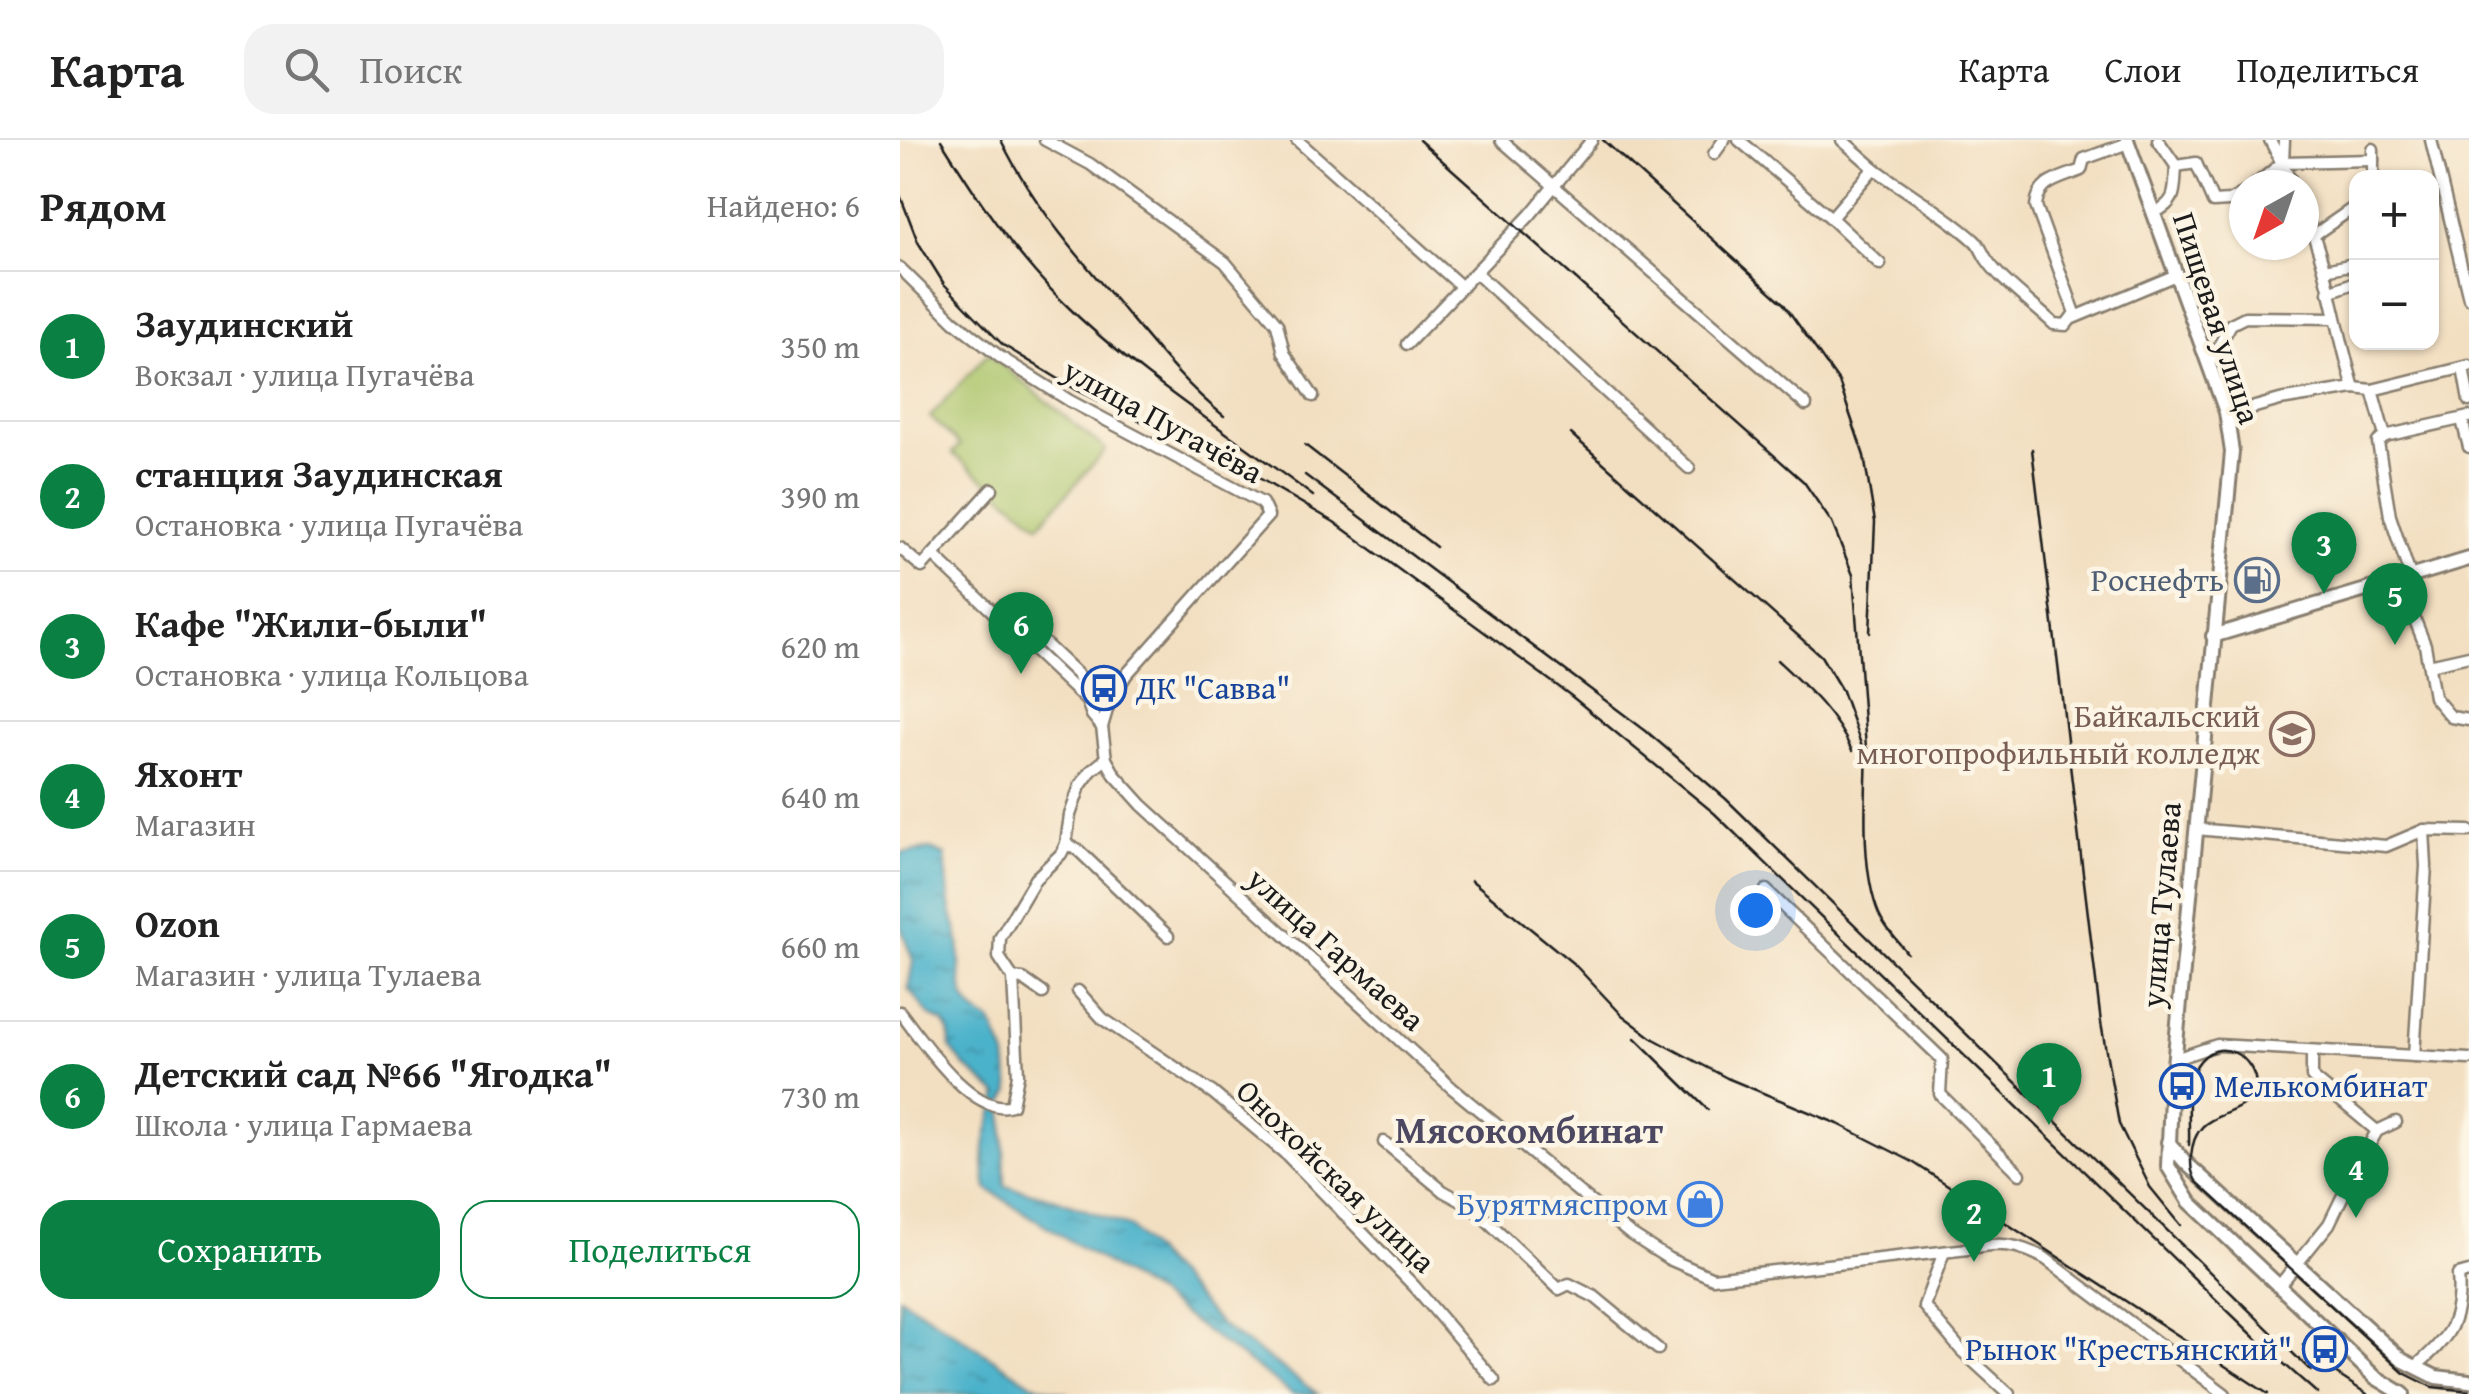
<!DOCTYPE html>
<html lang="ru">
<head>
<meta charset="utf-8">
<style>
	:root { --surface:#fff; --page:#f2f2f2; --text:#222; --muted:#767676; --line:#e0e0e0; --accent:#0b8043 }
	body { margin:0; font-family:"Gentium Book Plus",serif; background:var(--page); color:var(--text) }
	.controls { position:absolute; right:30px; top:30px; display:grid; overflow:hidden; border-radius:20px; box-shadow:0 2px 8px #0004 }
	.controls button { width:90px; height:90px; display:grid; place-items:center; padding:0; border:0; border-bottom:2px solid var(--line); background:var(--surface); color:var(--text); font:50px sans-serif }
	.compass { position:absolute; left:1329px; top:30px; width:90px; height:90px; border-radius:50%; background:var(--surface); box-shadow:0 2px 8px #0004; rotate:220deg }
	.you { position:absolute; left:855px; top:770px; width:35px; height:35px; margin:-25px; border:8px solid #fff; border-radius:50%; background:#1a73e8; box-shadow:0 0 0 15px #1a73e833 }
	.badge { display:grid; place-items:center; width:65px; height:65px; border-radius:50%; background:var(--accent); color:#fff; font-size:32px; font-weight:700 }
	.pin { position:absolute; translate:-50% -82px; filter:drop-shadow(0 2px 5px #0008) }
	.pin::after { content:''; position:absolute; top:52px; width:35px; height:30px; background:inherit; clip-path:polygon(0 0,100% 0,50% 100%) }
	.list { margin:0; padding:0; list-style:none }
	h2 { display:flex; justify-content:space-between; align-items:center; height:130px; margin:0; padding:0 40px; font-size:42px }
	h2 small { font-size:32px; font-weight:400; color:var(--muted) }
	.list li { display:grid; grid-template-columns:65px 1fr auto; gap:30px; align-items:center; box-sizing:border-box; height:150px; padding:0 40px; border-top:2px solid var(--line) }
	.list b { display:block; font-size:38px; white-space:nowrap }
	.list p { margin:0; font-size:32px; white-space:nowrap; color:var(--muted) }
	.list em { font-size:32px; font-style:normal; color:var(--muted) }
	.actions { display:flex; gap:20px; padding:30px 40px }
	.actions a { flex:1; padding:22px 0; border:2px solid var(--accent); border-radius:30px; text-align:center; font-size:35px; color:var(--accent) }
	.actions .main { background:var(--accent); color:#fff }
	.icon { flex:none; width:55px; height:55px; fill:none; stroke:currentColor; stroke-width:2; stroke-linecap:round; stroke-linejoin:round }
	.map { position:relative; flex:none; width:1569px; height:1254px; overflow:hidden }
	header { display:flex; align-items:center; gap:60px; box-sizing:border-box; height:140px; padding:0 50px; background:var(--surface); border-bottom:2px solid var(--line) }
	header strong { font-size:48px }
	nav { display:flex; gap:55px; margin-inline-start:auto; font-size:35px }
	.search { width:700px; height:90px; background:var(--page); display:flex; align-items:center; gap:25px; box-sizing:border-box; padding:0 35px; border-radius:30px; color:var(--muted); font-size:38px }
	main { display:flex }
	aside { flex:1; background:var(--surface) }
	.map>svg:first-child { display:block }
</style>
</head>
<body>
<header>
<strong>Карта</strong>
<div class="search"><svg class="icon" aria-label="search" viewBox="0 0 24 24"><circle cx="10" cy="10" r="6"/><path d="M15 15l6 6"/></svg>Поиск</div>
<nav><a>Карта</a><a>Слои</a><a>Поделиться</a></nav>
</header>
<main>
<aside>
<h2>Рядом<small>Найдено: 6</small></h2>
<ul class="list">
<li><span class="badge">1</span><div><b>Заудинский</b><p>Вокзал · улица Пугачёва</p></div><em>350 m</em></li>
<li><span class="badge">2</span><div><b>станция Заудинская</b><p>Остановка · улица Пугачёва</p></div><em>390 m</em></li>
<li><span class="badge">3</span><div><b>Кафе &quot;Жили-были&quot;</b><p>Остановка · улица Кольцова</p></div><em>620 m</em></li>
<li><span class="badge">4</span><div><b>Яхонт</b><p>Магазин</p></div><em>640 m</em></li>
<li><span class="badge">5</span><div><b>Ozon</b><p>Магазин · улица Тулаева</p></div><em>660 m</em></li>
<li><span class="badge">6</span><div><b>Детский сад №66 &quot;Ягодка&quot;</b><p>Школа · улица Гармаева</p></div><em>730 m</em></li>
</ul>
<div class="actions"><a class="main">Сохранить</a><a>Поделиться</a></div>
</aside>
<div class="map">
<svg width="1569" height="1254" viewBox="0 0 1569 1254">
	<defs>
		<pattern id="water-ripples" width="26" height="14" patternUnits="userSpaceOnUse" patternTransform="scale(2.5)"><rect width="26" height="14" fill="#4cb2cb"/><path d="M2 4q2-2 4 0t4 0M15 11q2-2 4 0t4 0" fill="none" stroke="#3e90a4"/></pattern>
	</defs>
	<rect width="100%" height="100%" fill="#fcf5e5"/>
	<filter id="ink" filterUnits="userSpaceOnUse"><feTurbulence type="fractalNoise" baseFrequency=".01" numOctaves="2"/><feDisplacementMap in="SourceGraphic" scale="20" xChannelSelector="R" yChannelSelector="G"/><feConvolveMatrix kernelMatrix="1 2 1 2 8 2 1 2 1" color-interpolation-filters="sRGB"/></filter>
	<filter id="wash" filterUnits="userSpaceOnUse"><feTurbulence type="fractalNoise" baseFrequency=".0048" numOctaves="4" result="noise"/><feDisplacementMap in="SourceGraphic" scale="40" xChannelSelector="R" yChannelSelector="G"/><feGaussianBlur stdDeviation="2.25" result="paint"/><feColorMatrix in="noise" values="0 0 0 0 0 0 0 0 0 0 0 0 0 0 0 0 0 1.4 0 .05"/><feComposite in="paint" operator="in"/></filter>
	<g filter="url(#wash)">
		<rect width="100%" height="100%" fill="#f2dec0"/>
		<!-- pitch -->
		<polygon fill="#abc56a" stroke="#647043" stroke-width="2.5" points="88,213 206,310 139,385 52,313 60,305 30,277"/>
		<!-- water -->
		<g fill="url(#water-ripples)" stroke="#346774" stroke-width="2.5">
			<path d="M30 709 45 715C47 733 48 752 51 770 53 780 58 790 59 801 62 832 53 866 91 881L106 916 110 952 103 964 105 1046 156 1059 229 1086 321 1185 418 1254H392L252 1152 87 1049C79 1013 88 989 99 955L65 926 50 908 49 891 43 882 30 876 8 848 13 821 0 785V713Z"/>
			<polygon points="0,1157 132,1244 168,1254 0,1254"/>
		</g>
	</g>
	<g filter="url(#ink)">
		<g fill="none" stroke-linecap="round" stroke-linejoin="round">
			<defs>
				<g id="minor">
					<polyline points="145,0 190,24 325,122 377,184 384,213 413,256"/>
					<polyline points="397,0 562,147"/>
					<polyline points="601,0 906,265"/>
					<polyline points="839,0 931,78"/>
					<polyline points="942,0 974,28"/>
					<polyline points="1258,0 1276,26 1296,23 1313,62 1329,61 1344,53"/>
					<polyline points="1370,0 1393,45"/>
					<polyline points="1531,0 1569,158"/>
					<polyline points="1473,9 1473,38"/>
					<polyline points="814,14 824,0"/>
					<polyline points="1383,21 1384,0"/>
					<polyline points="1355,45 1383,22 1473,20"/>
					<path d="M1404 71C1429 128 1436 189 1454 248"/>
					<path d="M1254 73C1278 61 1274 51 1276 26"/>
					<polyline points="1414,95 1456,66"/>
					<path d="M980 124 931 78 974 28C1007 53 1043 72 1074 100 1081 106 1082 113 1087 120 1102 142 1134 165 1154 184L1166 185 1175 173 1136 66C1138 41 1160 39 1181 30L1184 19 1228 3"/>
					<path d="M0 128 54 181 100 217 170 261 362 363 368 376 226 535 209 563 202 587 206 619 215 635 242 665 552 948 730 1094 769 1119 813 1138 1068 1109C1098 1101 1118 1104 1146 1119L1325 1254"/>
					<polyline points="1425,130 1449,125 1456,131"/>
					<polyline points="576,133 789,328"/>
					<polyline points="1429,152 1456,142"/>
					<polyline points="1173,178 1276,135"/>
					<polyline points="507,204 630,75 692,0"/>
					<polyline points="1309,224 1331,184 1345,177 1434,178"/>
					<polyline points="1563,228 1569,261"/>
					<polyline points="1472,250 1485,296"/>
					<polyline points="1562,280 1569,307"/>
					<polyline points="1328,286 1355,267 1380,260 1454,248 1472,250 1569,226"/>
					<polyline points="0,408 22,427 92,349"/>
					<polyline points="33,415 187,561"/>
					<polyline points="1510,435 1490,376 1478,302 1485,296 1569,277"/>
					<polyline points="1498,438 1525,505 1534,557 1551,577 1569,580"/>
					<polyline points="94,473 104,465 177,534 192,575 202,587"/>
					<polyline points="1529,525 1569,516"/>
					<polyline points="1296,689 1486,706 1524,690 1569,691"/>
					<polyline points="166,704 178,710 268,796"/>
					<polyline points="866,750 1042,919 1040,954 1120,1034"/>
					<polyline points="113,838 123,839 143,853"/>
					<polyline points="178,851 203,879 313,953 387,1015 515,1147 594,1240"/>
					<path d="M0 872C20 898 73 978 112 965L118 935 113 838 99 817 100 798 135 739 161 714 166 704 170 675 180 646 191 631 206 619"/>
					<polyline points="1412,911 1412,937 1477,991"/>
					<polyline points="1514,916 1526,726 1524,690"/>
					<polyline points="1275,919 1317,905 1569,919"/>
					<polyline points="484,1002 543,1051 574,1068 659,1149 669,1144 695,1157 758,1209"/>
					<polyline points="1453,1033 1477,991 1496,982"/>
					<polyline points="1068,1109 1081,1089"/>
					<polyline points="1044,1112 1024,1166 1061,1210 1109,1254"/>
					<polyline points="1379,1146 1429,1084 1449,1043"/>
					<path d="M1515 1227C1549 1198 1562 1181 1558 1135L1569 1132"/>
				</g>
				<g id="major">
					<polyline points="1227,0 1326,272 1332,312 1271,957 1268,1026 1290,1062 1475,1237 1503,1254"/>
					<polyline points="1313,496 1569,419"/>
					<polyline points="1268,1002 1286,1023 1502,1220 1536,1237 1569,1241"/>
				</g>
			</defs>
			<!-- minor casing -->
			<use href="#minor" stroke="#877d6e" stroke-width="15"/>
			<!-- major casing -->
			<use href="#major" stroke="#877d6e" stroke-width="18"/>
			<!-- minor -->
			<use href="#minor" stroke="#fff" stroke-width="10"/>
			<!-- major -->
			<use href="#major" stroke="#fff" stroke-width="12"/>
			<!-- tram -->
			<path stroke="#1c1c1c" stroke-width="2.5" d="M1289 1005C1290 982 1285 945 1297 925 1318 893 1358 917 1356 949 1338 985 1295 964 1291 1017 1291 1027 1291 1032 1296 1041L1504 1233 1532 1247 1569 1251"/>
			<!-- rail -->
			<g stroke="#1c1c1c" stroke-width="2.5">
				<path d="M41 0C76 56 112 111 160 159 235 234 328 292 413 356"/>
				<path d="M101 0C132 64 177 115 223 169 254 206 286 246 324 276"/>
				<polyline points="519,0 904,342 932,383 953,435 967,621 942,551 921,516 671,294"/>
				<polyline points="703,0 883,163 939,242 964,316 975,382 970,493"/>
				<polyline points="0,55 18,102 44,144 103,205 175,249 359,338 434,382 670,555 814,673 1365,1207 1418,1254"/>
				<polyline points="405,305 536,407"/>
				<polyline points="1132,309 1201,883 1219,984 1250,1047 1281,1085"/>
				<polyline points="405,335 746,591 826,659 1411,1231"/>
				<path d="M877 520C907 548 935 573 952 611"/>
				<path d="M967 608C966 657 960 729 979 774 985 788 998 801 1007 813"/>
				<polyline points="571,740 675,825 722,875 754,899 827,938 938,984 1011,1021 1368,1254"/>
				<polyline points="735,898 808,970"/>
				<polyline points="1403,1205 1432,1231 1467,1254"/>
			</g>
		</g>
	</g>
	<!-- icons -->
	<defs>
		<symbol id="fuel-ring" viewBox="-11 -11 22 22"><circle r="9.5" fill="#fcf5e5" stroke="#5c6f8a" stroke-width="1.5"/><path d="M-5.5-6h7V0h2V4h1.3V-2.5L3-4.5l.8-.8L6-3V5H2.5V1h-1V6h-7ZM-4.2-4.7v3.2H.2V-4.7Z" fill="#5c6f8a"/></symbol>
		<symbol id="bus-ring" viewBox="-11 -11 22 22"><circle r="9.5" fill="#fcf5e5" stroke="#1a4fb4" stroke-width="1.5"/><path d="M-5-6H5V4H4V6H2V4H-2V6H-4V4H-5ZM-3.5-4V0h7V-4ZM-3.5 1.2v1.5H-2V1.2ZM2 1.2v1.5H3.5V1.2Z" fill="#1a4fb4"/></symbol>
		<symbol id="university-ring" viewBox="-11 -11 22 22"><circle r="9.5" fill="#fcf5e5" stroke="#8d6e63" stroke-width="1.5"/><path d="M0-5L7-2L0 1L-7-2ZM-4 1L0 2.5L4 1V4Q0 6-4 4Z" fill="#8d6e63"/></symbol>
		<symbol id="shop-ring" viewBox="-11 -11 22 22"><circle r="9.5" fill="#fcf5e5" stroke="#3f7fe0" stroke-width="1.5"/><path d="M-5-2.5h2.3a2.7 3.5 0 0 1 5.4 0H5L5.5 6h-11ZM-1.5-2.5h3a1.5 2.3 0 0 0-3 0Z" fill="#3f7fe0"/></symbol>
	</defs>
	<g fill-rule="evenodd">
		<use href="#fuel-ring" x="1332" y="415" width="50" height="50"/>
		<use href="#bus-ring" x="179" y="523" width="50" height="50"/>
		<use href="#university-ring" x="1367" y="569" width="50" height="50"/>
		<use href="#bus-ring" x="1257" y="921" width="50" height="50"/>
		<use href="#shop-ring" x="775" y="1039" width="50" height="50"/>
		<use href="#bus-ring" x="1400" y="1184" width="50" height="50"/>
	</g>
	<g text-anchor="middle" stroke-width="9" stroke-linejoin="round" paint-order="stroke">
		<!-- street labels -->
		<g font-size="32" fill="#1c1c1c" stroke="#fcf5e5">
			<text transform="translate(1317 178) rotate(72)" y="11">Пищевая улица</text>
			<text transform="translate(263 281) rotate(29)" y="11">улица Пугачёва</text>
			<text transform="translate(1261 765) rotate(-85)" y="11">улица Тулаева</text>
			<text transform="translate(436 809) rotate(42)" y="11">улица Гармаева</text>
			<text transform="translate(436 1036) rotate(44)" y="11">Онохойская улица</text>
		</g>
		<!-- service labels -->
		<g font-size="32" fill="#4e5e75" stroke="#fcf5e5" text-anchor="end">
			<text x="1324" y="451">Роснефть</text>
		</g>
		<!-- transit labels -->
		<g font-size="32" fill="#164399" stroke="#fcf5e5" text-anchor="start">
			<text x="236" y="559">ДК "Савва"</text>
			<text x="1314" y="957">Мелькомбинат</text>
			<text x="1392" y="1220" text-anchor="end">Рынок "Крестьянский"</text>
		</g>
		<!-- education labels -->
		<g font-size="32" fill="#785e54" stroke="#fcf5e5" text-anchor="end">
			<text x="1360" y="587">Байкальский<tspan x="1360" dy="37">многопрофильный колледж</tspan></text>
		</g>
		<!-- shop labels -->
		<g font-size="32" fill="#366cbe" stroke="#fcf5e5" text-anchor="end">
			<text x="768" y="1075">Бурятмяспром</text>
		</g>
		<!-- quarter labels -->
		<g font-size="38" font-weight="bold" fill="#4d4862" stroke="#fcf5e5">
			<text x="629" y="1003">Мясокомбинат</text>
		</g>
	</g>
</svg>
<div class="controls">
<button>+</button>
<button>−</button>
</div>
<svg class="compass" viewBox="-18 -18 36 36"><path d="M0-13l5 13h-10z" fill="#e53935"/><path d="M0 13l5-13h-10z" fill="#767676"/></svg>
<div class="you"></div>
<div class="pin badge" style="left:1149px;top:985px">1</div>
<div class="pin badge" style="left:1074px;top:1122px">2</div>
<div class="pin badge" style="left:1424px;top:454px">3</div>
<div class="pin badge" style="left:1456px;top:1078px">4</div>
<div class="pin badge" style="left:1495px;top:505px">5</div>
<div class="pin badge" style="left:121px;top:534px">6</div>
</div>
</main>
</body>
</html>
